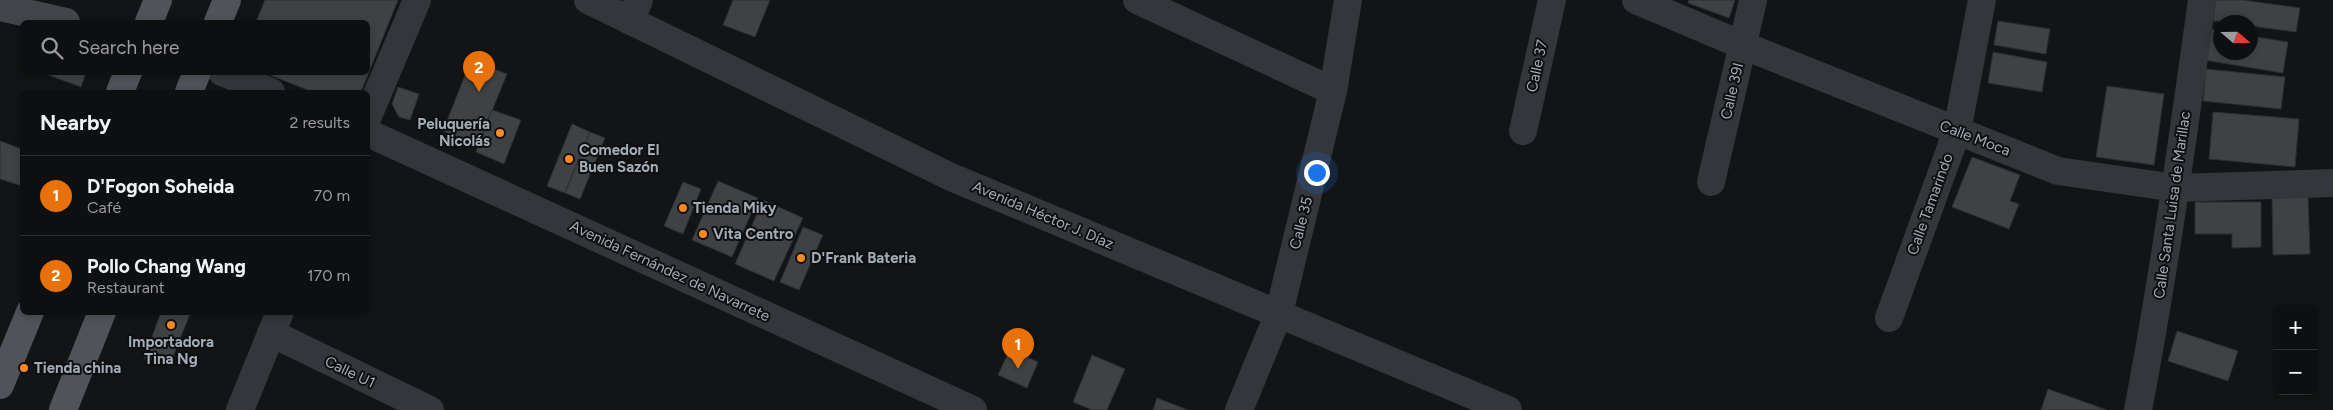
<!DOCTYPE html>
<html lang="en">
<head>
<meta charset="utf-8">
<style>
	:root { --surface:#0e0f10; --page:#1c1d1e; --text:#f1f3f6; --muted:#9b9c9f; --line:#2e2f30; --accent:#ff8921 }
	body { margin:0; font-family:Figtree,sans-serif; background:var(--page); color:var(--text) }
	.controls { position:absolute; right:15px; bottom:15px; display:grid; overflow:hidden; border-radius:8px; box-shadow:0 2px 8px #0003 }
	.controls button { width:45px; height:45px; display:grid; place-items:center; padding:0; border:0; border-bottom:1px solid var(--line); background:var(--surface); color:var(--text); font:25px sans-serif }
	.compass { position:absolute; left:2213px; top:15px; width:45px; height:45px; border-radius:50%; background:var(--surface); box-shadow:0 2px 8px #0003; rotate:110deg }
	.you { position:absolute; left:1316px; top:172px; width:18px; height:18px; margin:-12px; border:4px solid #fff; border-radius:50%; background:#1a73e8; box-shadow:0 0 0 8px #1a73e833 }
	.badge { display:grid; place-items:center; width:32px; height:32px; border-radius:50%; background:var(--accent); color:#fff; font-size:16px; font-weight:700 }
	.pin { position:absolute; translate:-50% -41px; filter:drop-shadow(0 1px 2px #0008) }
	.pin::after { content:''; position:absolute; top:26px; width:18px; height:15px; background:inherit; clip-path:polygon(0 0,100% 0,50% 100%) }
	.list { margin:0; padding:0; list-style:none }
	h2 { display:flex; justify-content:space-between; align-items:center; height:65px; margin:0; padding:0 20px; font-size:21px }
	h2 small { font-size:16px; font-weight:400; color:var(--muted) }
	.list li { display:grid; grid-template-columns:32px 1fr auto; gap:15px; align-items:center; box-sizing:border-box; height:80px; padding:0 20px; border-top:1px solid var(--line) }
	.list b { display:block; font-size:19px; white-space:nowrap }
	.list p { margin:0; font-size:16px; white-space:nowrap; color:var(--muted) }
	.list em { font-size:16px; font-style:normal; color:var(--muted) }
	.icon { flex:none; width:28px; height:28px; fill:none; stroke:currentColor; stroke-width:2; stroke-linecap:round; stroke-linejoin:round }
	.map { position:relative; flex:none; width:2333px; height:410px; overflow:hidden }
	.search { position:absolute; background:var(--surface); box-shadow:0 2px 8px #0003; left:20px; top:20px; width:350px; height:55px; display:flex; align-items:center; gap:12px; box-sizing:border-box; padding:0 18px; border-radius:8px; color:var(--muted); font-size:19px }
	.panel { position:absolute; background:var(--surface); box-shadow:0 2px 8px #0003; left:20px; top:90px; width:350px; height:225px; border-radius:8px }
	.map>svg:first-child { display:block }
</style>
</head>
<body>
<div class="map">
<svg width="2333" height="410" viewBox="0 0 2333 410">
	<rect width="100%" height="100%" fill="#131415"/>
	<!-- building -->
	<g fill="#3f4245" stroke="#2d2e31">
		<polygon points="265,0 398,0 361,92 313,92 262,72 368,72 368,22 256,22"/>
		<polygon points="733,0 770,0 755,37 723,25"/>
		<polygon points="1689,0 1735,0 1729,18 1688,3"/>
		<polygon points="2216,0 2243,0 2300,8 2296,32 2250,26 2250,22 2213,21"/>
		<polygon points="1998,21 2050,29 2046,54 1994,45"/>
		<polygon points="2210,29 2220,31 2220,52 2250,52 2250,36 2288,42 2283,73 2204,60"/>
		<polygon points="1993,52 2047,62 2042,92 1988,83"/>
		<polygon points="471,60 507,74 478,145 443,131"/>
		<polygon points="2206,69 2285,77 2281,109 2203,101"/>
		<polygon points="40,72 86,72 81,87"/>
		<polygon points="2107,86 2164,94 2154,165 2096,157"/>
		<polygon points="398,87 419,94 410,120 399,117 392,104"/>
		<polygon points="492,110 521,120 504,164 476,152"/>
		<polygon points="2213,112 2299,119 2295,167 2209,159"/>
		<polygon points="572,124 590,132 565,193 547,186"/>
		<polygon points="590,132 605,138 580,199 565,193"/>
		<polygon points="0,141 22,149 22,186 0,179"/>
		<polygon points="1972,157 2020,175 2010,201 2019,204 2009,229 1952,207"/>
		<polygon points="718,181 758,198 732,257 692,240"/>
		<polygon points="683,182 701,189 683,234 664,226"/>
		<polygon points="2308,197 2310,254 2273,255 2272,198"/>
		<polygon points="763,200 803,218 774,281 735,264"/>
		<polygon points="2195,202 2261,202 2261,247 2232,248 2232,234 2195,234"/>
		<polygon points="803,227 823,235 799,290 780,282"/>
		<polygon points="161,312 191,312 177,346 152,337"/>
		<polygon points="2177,331 2238,351 2228,381 2168,361"/>
		<polygon points="152,337 177,346 170,366 144,358"/>
		<polygon points="1010,349 1038,362 1027,388 998,375"/>
		<polygon points="1092,355 1125,369 1107,410 1092,410 1073,402"/>
		<polygon points="2048,389 2107,410 2041,410"/>
		<polygon points="1157,398 1188,410 1153,410"/>
	</g>
	<g fill="none" stroke-linecap="round" stroke-linejoin="round">
		<!-- minor -->
		<g stroke="#34363b" stroke-width="28">
			<polyline points="1137,0 1333,91"/>
			<polyline points="1636,0 1742,45 2058,171 2176,188 2333,183"/>
			<polyline points="630,21 639,0"/>
			<polyline points="368,116 417,0"/>
			<polyline points="1523,131 1552,0"/>
			<polyline points="1711,182 1753,0"/>
			<polyline points="1889,318 1957,131 1982,0"/>
			<polyline points="271,333 430,410"/>
			<polyline points="240,410 280,312"/>
			<polyline points="1239,410 1279,313 1333,91 1348,0"/>
			<path d="M2138 410C2164 274 2183 137 2202 0"/>
		</g>
		<!-- tertiary -->
		<g stroke="#34363b" stroke-width="28">
			<polyline points="588,0 951,177 1508,410"/>
			<polyline points="222,72 271,92"/>
			<polyline points="368,133 973,410"/>
		</g>
		<!-- secondary -->
		<polyline stroke="#42464b" stroke-width="28" points="0,7 66,22"/>
		<!-- primary -->
		<g stroke="#50545a" stroke-width="28">
			<polyline points="149,22 158,0"/>
			<polyline points="218,22 227,0"/>
			<polyline points="120,92 128,72"/>
			<polyline points="189,92 197,72"/>
			<polyline points="0,385 30,312"/>
			<polyline points="63,410 102,312"/>
		</g>
	</g>
	<!-- markers -->
	<g fill="#ff8921" stroke="#0e0f10" stroke-width="2">
		<circle cx="500" cy="133" r="5"/>
		<circle cx="569" cy="159" r="5"/>
		<circle cx="683" cy="208" r="5"/>
		<circle cx="703" cy="234" r="5"/>
		<circle cx="801" cy="258" r="5"/>
		<circle cx="171" cy="325" r="5"/>
		<circle cx="24" cy="368" r="5"/>
	</g>
	<g text-anchor="middle" stroke-width="4" stroke-linejoin="round" paint-order="stroke">
		<!-- street labels -->
		<g font-size="15" fill="#a3adb7" stroke="#0e0f10">
			<text transform="translate(1537 66) rotate(-78)" y="5">Calle 37</text>
			<text transform="translate(1732 91) rotate(-77)" y="5">Calle 39I</text>
			<text transform="translate(1975 138) rotate(21)" y="5">Calle Moca</text>
			<text transform="translate(1930 204) rotate(-70)" y="5">Calle Tamarindo</text>
			<text transform="translate(2172 205) rotate(-82)" y="5">Calle Santa Luisa de Marillac</text>
			<text transform="translate(1043 215) rotate(23)" y="5">Avenida Héctor J. Díaz</text>
			<text transform="translate(1301 223) rotate(-76)" y="5">Calle 35</text>
			<text transform="translate(670 271) rotate(25)" y="5">Avenida Fernández de Navarrete</text>
			<text transform="translate(350 372) rotate(26)" y="5">Calle U1</text>
		</g>
		<!-- poi labels -->
		<g font-size="15" font-weight="bold" fill="#a3adb7" stroke="#0e0f10" text-anchor="start">
			<text x="490" y="129" text-anchor="end">Peluquería<tspan x="490" dy="17">Nicolás</tspan></text>
			<text x="579" y="155">Comedor El<tspan x="579" dy="17">Buen Sazón</tspan></text>
			<text x="693" y="213">Tienda Miky</text>
			<text x="713" y="239">Vita Centro</text>
			<text x="811" y="263">D'Frank Bateria</text>
			<text x="171" y="347" text-anchor="middle">Importadora<tspan x="171" dy="17">Tina Ng</tspan></text>
			<text x="34" y="373">Tienda china</text>
		</g>
	</g>
</svg>
<div class="controls">
<button>+</button>
<button>−</button>
</div>
<svg class="compass" viewBox="-18 -18 36 36"><path d="M0-13l5 13h-10z" fill="#e53935"/><path d="M0 13l5-13h-10z" fill="#9b9c9f"/></svg>
<div class="you"></div>
<div class="pin badge" style="left:1018px;top:369px;background:#e8710a">1</div>
<div class="pin badge" style="left:479px;top:92px;background:#e8710a">2</div>
<div class="search"><svg class="icon" aria-label="search" viewBox="0 0 24 24"><circle cx="10" cy="10" r="6"/><path d="M15 15l6 6"/></svg>Search here</div>
<section class="panel">
<h2>Nearby<small>2 results</small></h2>
<ul class="list">
<li><span class="badge" style="background:#e8710a">1</span><div><b>D'Fogon Soheida</b><p>Café</p></div><em>70 m</em></li>
<li><span class="badge" style="background:#e8710a">2</span><div><b>Pollo Chang Wang</b><p>Restaurant</p></div><em>170 m</em></li>
</ul>
</section>
</div>
</body>
</html>
